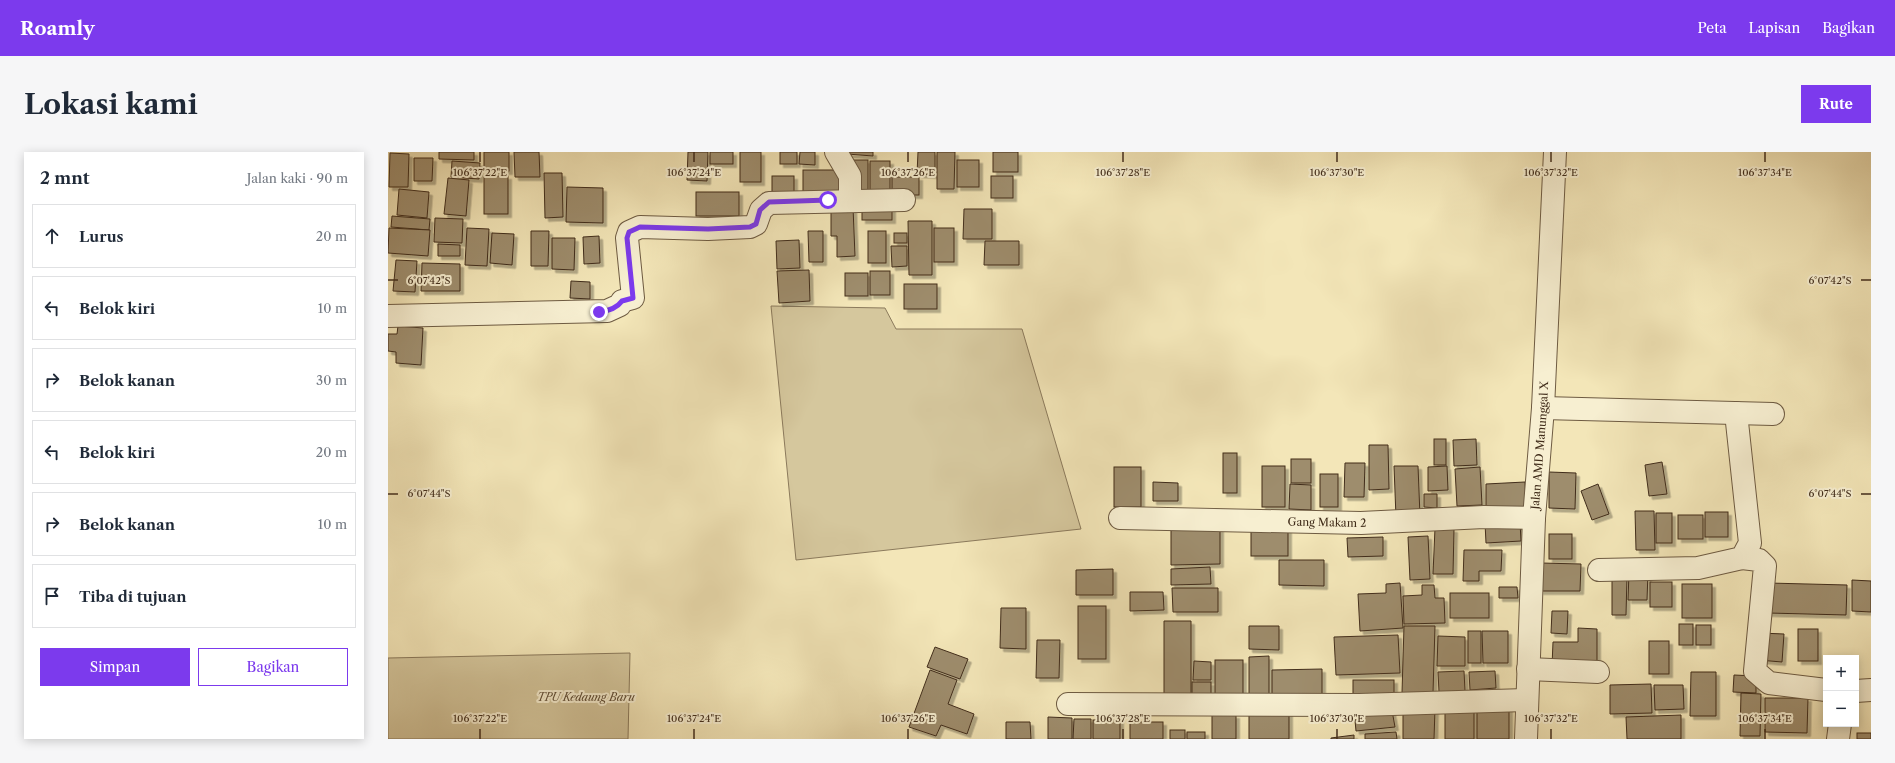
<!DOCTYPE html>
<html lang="id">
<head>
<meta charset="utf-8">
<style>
	:root { --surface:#fff; --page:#f6f6f7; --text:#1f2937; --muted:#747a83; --line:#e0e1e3; --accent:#7c3aed }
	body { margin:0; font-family:"Libre Caslon Text",serif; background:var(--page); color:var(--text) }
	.controls { position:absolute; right:12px; bottom:12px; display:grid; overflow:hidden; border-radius:0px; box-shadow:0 2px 10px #0003 }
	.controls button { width:36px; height:36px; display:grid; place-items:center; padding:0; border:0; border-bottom:1px solid var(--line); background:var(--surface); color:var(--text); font:20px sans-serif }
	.stop { position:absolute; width:12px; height:12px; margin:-9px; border:3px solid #7c3aed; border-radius:50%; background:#fff }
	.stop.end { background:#7c3aed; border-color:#fff; box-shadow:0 1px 4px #0008 }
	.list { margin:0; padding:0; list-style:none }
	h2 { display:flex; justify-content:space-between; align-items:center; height:52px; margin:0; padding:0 16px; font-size:17px }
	h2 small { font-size:13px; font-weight:400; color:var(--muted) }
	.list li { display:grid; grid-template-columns:26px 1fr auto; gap:12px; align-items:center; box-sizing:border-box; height:64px; margin:0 8px 8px; padding:0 8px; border:1px solid var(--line); border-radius:0px }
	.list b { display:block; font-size:15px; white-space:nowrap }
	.list em { font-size:13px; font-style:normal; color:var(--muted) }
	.actions { display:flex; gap:8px; padding:12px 16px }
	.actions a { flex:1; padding:9px 0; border:1px solid var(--accent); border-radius:0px; text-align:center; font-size:14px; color:var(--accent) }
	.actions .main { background:var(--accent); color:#fff }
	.icon { flex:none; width:22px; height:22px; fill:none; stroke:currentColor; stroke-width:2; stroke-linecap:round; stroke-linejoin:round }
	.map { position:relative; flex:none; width:1483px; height:587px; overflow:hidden; border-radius:0px }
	header { display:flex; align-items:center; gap:24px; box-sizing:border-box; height:56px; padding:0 20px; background:var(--accent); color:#fff }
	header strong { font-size:19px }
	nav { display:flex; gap:22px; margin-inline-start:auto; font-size:14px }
	.intro { display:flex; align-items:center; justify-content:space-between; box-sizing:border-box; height:96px; padding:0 24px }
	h1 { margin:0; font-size:28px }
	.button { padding:10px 18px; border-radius:0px; background:var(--accent); color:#fff; font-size:14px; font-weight:700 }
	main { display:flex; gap:24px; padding:0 24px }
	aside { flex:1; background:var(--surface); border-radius:0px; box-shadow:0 2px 10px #0003 }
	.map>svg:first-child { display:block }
</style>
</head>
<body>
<header>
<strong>Roamly</strong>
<nav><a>Peta</a><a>Lapisan</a><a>Bagikan</a></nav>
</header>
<div class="intro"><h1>Lokasi kami</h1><a class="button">Rute</a></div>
<main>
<aside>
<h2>2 mnt<small>Jalan kaki · 90 m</small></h2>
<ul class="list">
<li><svg class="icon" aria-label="ahead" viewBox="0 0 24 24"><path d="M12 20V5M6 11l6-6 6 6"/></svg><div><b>Lurus</b></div><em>20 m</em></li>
<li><svg class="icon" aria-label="left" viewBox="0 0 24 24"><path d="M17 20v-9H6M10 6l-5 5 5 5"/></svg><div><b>Belok kiri</b></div><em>10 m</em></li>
<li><svg class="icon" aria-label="right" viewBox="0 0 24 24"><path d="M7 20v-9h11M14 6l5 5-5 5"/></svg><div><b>Belok kanan</b></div><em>30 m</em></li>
<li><svg class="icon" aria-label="left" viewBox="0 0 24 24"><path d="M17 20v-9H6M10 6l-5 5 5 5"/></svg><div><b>Belok kiri</b></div><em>20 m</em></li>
<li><svg class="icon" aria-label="right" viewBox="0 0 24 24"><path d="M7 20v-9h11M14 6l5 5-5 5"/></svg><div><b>Belok kanan</b></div><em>10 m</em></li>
<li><svg class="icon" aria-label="arrive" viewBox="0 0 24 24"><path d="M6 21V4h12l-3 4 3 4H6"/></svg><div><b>Tiba di tujuan</b></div></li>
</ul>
<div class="actions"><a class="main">Simpan</a><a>Bagikan</a></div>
</aside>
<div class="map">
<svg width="1483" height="587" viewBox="0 0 1483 587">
	<defs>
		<filter id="shadow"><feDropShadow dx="3.5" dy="3.5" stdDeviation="0" flood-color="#0004"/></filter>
	</defs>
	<rect width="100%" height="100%" fill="#f3e6b8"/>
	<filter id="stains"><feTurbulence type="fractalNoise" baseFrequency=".005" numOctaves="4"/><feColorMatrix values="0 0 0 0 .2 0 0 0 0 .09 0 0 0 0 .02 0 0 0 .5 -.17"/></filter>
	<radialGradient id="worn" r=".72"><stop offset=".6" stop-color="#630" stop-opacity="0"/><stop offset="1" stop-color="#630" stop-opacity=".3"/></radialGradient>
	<!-- green -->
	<g fill="#d5c79d" stroke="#8b7a5c">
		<polygon points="383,154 497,156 508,177 634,177 693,377 408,408"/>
		<polygon points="242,501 240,587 0,587 0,506"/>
	</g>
	<!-- building -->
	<g fill="#9e8d6d" stroke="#412d1b" filter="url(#shadow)">
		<polygon points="51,0 86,0 86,8 51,7"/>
		<rect x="96" y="0" width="25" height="19"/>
		<polygon points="126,0 151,0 152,25 127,25"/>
		<polygon points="300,0 320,0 319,29 299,28"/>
		<rect x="322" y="0" width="23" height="12"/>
		<rect x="352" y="0" width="21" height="30"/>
		<rect x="392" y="0" width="17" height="12"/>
		<polygon points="412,0 427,0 427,13 411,12"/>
		<polygon points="459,0 485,0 485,4 459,2"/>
		<polygon points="530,0 547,0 547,23 529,22"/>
		<polygon points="549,0 567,0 566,37 549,37"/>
		<rect x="605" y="0" width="25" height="20"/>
		<polygon points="2,1 21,2 20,35 1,35"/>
		<polygon points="26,6 45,6 44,29 26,29"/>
		<rect x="466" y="8" width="14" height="32"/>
		<rect x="569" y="8" width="22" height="27"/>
		<polygon points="64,9 92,11 91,27 63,25"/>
		<rect x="482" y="9" width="20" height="31"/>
		<rect x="415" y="18" width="38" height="23"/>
		<polygon points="156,21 174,21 175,65 157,66"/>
		<rect x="96" y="24" width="24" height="38"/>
		<rect x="384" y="24" width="22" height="24"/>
		<rect x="603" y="24" width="22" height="22"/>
		<rect x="504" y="25" width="27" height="18"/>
		<polygon points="60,26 81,28 78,64 56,62"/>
		<polygon points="179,35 215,36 215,71 178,70"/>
		<polygon points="11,37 41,40 39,66 9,63"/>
		<rect x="308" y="40" width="43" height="24"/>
		<rect x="474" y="49" width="30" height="19"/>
		<polygon points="465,55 467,104 449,105 449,84 443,84 443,56"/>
		<polygon points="576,57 604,57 604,87 575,87"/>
		<polygon points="4,64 42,67 41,78 3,75"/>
		<polygon points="47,66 75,67 74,91 46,90"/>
		<polygon points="520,69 544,69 544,123 521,123"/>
		<polygon points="1,76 42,78 40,104 0,101"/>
		<polygon points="79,76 101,77 99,114 77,113"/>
		<rect x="546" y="76" width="20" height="34"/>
		<polygon points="143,79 161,79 160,114 143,114"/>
		<polygon points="420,79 435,79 435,110 421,110"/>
		<rect x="480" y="79" width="18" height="32"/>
		<polygon points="104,81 126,82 124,113 102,111"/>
		<rect x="506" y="81" width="13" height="10"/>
		<polygon points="211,84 212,111 196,112 195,85"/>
		<polygon points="164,86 187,86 186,118 164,117"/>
		<polygon points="411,88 412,116 389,117 388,89"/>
		<polygon points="597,89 631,89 631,113 596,113"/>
		<polygon points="50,92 72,93 72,104 50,104"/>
		<polygon points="503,94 519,94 519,114 504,115"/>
		<polygon points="8,108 29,109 27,140 5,139"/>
		<polygon points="34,111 72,112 72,139 33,139"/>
		<polygon points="421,118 422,149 391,151 389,119"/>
		<rect x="482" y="119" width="20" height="24"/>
		<rect x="457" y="121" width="23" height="23"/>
		<polygon points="183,129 202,130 202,147 182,146"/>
		<rect x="516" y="132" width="33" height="25"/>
		<polygon points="10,174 35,176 33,213 8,211 8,200 0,199 0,182 9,182"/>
		<rect x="1046" y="287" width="12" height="26"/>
		<polygon points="1088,287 1089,313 1066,314 1065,288"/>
		<polygon points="981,293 1000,293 1001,337 981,338"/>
		<rect x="835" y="301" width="14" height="40"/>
		<rect x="903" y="307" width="20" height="24"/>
		<polygon points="1274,310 1279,342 1261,344 1257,313"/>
		<polygon points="957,311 977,311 976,345 956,345"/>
		<rect x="874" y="314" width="23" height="41"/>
		<polygon points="1006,314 1030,314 1032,364 1008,365"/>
		<polygon points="1059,314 1060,338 1040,339 1040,315"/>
		<rect x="726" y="315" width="27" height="40"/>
		<polygon points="1092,315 1094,353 1069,354 1067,317"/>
		<polygon points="1161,320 1188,321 1187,357 1161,356"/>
		<rect x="932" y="322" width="18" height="33"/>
		<polygon points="765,330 790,331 790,349 765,349"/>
		<polygon points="1137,330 1138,355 1098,357 1098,332"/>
		<polygon points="902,332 923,333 923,358 901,357"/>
		<polygon points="1210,332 1221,362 1204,368 1193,339"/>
		<polygon points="1036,342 1049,342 1049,356 1036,355"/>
		<polygon points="1247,359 1266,359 1267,398 1248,398"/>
		<rect x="1317" y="360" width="23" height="25"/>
		<rect x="1268" y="361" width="16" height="30"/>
		<rect x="1290" y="363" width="25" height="24"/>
		<polygon points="1132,370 1133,389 1098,391 1097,371"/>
		<polygon points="832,374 832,412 783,413 783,375"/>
		<rect x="863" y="374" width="37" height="30"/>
		<polygon points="1047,376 1066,377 1065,422 1045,422"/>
		<rect x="1161" y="382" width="23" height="25"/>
		<polygon points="1040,384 1042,427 1022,428 1020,385"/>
		<polygon points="995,385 995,404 960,405 959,386"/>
		<polygon points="1076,398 1114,398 1113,419 1091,419 1091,429 1075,429"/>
		<polygon points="891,408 936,408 936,434 891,433"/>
		<polygon points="1153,411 1193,412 1192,439 1152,439"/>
		<polygon points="822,415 823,432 783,433 783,417"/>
		<polygon points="725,417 725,443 688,443 688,418"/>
		<polygon points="1241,420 1260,420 1259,448 1240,448"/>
		<polygon points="1224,424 1239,424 1238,463 1224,463"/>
		<polygon points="1464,428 1483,429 1483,460 1464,459"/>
		<rect x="1262" y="430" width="22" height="25"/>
		<polygon points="1012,431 1015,476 972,479 970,442 998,441 998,432"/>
		<polygon points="1380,431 1459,433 1458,463 1380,461"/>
		<rect x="1294" y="432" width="30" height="34"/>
		<polygon points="1034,433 1046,433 1047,446 1056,446 1057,471 1016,472 1015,444 1034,443"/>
		<polygon points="1111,435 1129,435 1130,446 1111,446"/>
		<polygon points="784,436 830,436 830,460 785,460"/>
		<polygon points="742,440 775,440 776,458 742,459"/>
		<rect x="1062" y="441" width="39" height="25"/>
		<rect x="690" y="454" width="28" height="53"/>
		<polygon points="613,456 638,456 638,497 612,496"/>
		<polygon points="1164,459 1180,459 1179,482 1163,481"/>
		<polygon points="776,469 803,469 803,548 776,549"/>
		<rect x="1291" y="472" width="14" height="21"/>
		<rect x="1308" y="473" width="15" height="20"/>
		<polygon points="861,474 891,474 891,498 861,497"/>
		<polygon points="1016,474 1047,474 1045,541 1014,541"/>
		<polygon points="1190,476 1209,477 1209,515 1164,514 1165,490 1190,490"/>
		<rect x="1410" y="477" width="20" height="32"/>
		<rect x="1080" y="479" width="13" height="32"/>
		<polygon points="1094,479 1120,479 1120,511 1095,511"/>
		<polygon points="1372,481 1396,482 1394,510 1370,508"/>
		<polygon points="1010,483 1012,521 948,523 946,485"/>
		<polygon points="1050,484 1077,485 1077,514 1049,514"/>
		<polygon points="649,488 672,488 671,526 648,526"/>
		<rect x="1261" y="489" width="20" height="33"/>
		<polygon points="547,495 580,507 572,527 539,515"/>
		<polygon points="881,504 881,544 861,545 861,505"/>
		<rect x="827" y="508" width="28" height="35"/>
		<polygon points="806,509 823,510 823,528 805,528"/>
		<polygon points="934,517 934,542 884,543 884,518"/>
		<polygon points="542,518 569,528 560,552 586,562 579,582 553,573 548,584 521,575"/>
		<polygon points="1076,519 1077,539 1051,540 1050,520"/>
		<polygon points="1107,519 1108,536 1082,538 1081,520"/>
		<polygon points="1303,520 1328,520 1328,564 1302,564"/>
		<polygon points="1346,523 1368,524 1368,541 1345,540"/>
		<rect x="965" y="528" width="41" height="22"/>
		<rect x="804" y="530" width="19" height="16"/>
		<polygon points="1263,532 1264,561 1222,562 1222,533"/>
		<polygon points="1266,533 1295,533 1296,557 1267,558"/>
		<polygon points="1353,541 1373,542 1372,584 1352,584"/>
		<polygon points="1377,546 1420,546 1419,581 1377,580"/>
		<polygon points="1003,553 1007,575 968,579 966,558"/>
		<polygon points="1057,553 1086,554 1086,587 1057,587"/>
		<rect x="1089" y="553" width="32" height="34"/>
		<rect x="861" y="556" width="40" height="31"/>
		<polygon points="1015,557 1047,557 1046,587 1015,587"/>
		<rect x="824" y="563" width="24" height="24"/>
		<polygon points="1293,563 1293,587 1239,587 1238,565"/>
		<polygon points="660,565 684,566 684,587 660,587"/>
		<polygon points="686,567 703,567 703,587 685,587"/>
		<rect x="705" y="568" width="27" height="19"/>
		<polygon points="618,570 642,570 643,587 618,587"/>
		<rect x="742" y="570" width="33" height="17"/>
		<rect x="782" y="578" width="15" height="9"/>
		<rect x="799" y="580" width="18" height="7"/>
		<polygon points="1008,580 1009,587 977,587 977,582"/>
		<rect x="1469" y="581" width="14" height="6"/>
		<polygon points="966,583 966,587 943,587 943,586"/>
	</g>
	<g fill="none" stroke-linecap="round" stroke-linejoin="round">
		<defs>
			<g id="minor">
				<polyline points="448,0 462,24 462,48"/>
				<polyline points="0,164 219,159 232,153 234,149 245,146 239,86 241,80 252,75 320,77 362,75 368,72 373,58 381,51 516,48"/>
				<polyline points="1155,256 1385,262"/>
				<path id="s1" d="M732 366 973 371 1096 365 1146 366"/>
				<polyline points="1354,406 1371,408 1377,414 1367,519 1381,531 1438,538"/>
				<polyline points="1211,418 1310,416 1354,406 1362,391 1348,261"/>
				<polyline points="1140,517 1210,520"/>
				<polyline points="1468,539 1483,538"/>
				<polyline points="680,552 971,553 1138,548"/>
				<path id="s2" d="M1138 587 1146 366 1155 256 1167 0"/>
				<polyline points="1450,587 1452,572"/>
			</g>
		</defs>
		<!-- minor casing -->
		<use href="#minor" stroke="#6e5b42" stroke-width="24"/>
		<!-- minor -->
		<use href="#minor" stroke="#f7efd1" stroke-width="22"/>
	</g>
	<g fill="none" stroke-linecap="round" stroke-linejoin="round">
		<!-- route -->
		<path stroke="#7c3aed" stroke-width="5" d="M211 160C220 159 229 156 234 149L245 146 239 86 241 80 252 75 320 77 362 75 368 72 372 58 381 50 440 48"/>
	</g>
	<!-- ticks -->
	<path fill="none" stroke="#412d1b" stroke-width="1.5" d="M92 0V10M306 0V10M520 0V10M735 0V10M949 0V10M1163 0V10M1377 0V10M0 128H10M1473 128H1483M0 342H10M1473 342H1483M92 577V587M306 577V587M520 577V587M735 577V587M949 577V587M1163 577V587M1377 577V587"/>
	<g text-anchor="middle" stroke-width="4" stroke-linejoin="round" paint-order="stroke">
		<!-- street labels -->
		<g font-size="11" fill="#412d1b" stroke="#f7efd1">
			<text dy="4" stroke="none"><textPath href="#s2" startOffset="294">Jalan AMD Manunggal X</textPath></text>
			<text dy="4" stroke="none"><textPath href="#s1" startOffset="207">Gang Makam 2</textPath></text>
		</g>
		<!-- park labels -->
		<g font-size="11" font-style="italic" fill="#5f4c35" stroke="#f7efd1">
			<text x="198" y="549">TPU Kedaung Baru</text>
		</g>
	</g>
	<g font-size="10" text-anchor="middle" fill="#412d1b" stroke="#f7efd1" stroke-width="4" stroke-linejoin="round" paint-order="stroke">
		<text x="92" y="24">106°37'22"E</text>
		<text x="306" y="24">106°37'24"E</text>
		<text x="520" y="24">106°37'26"E</text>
		<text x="735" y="24">106°37'28"E</text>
		<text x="949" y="24">106°37'30"E</text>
		<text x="1163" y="24">106°37'32"E</text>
		<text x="1377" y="24">106°37'34"E</text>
		<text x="41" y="132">6°07'42"S</text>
		<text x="1442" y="132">6°07'42"S</text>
		<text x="41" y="345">6°07'44"S</text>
		<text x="1442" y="345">6°07'44"S</text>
		<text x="92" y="570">106°37'22"E</text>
		<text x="306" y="570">106°37'24"E</text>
		<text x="520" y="570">106°37'26"E</text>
		<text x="735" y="570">106°37'28"E</text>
		<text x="949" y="570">106°37'30"E</text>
		<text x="1163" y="570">106°37'32"E</text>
		<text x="1377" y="570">106°37'34"E</text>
	</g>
	<rect width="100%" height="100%" filter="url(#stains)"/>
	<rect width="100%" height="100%" fill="url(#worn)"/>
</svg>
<div class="controls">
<button>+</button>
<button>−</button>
</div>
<div class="stop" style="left:440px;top:48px"></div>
<div class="stop end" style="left:211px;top:160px"></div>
</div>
</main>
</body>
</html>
